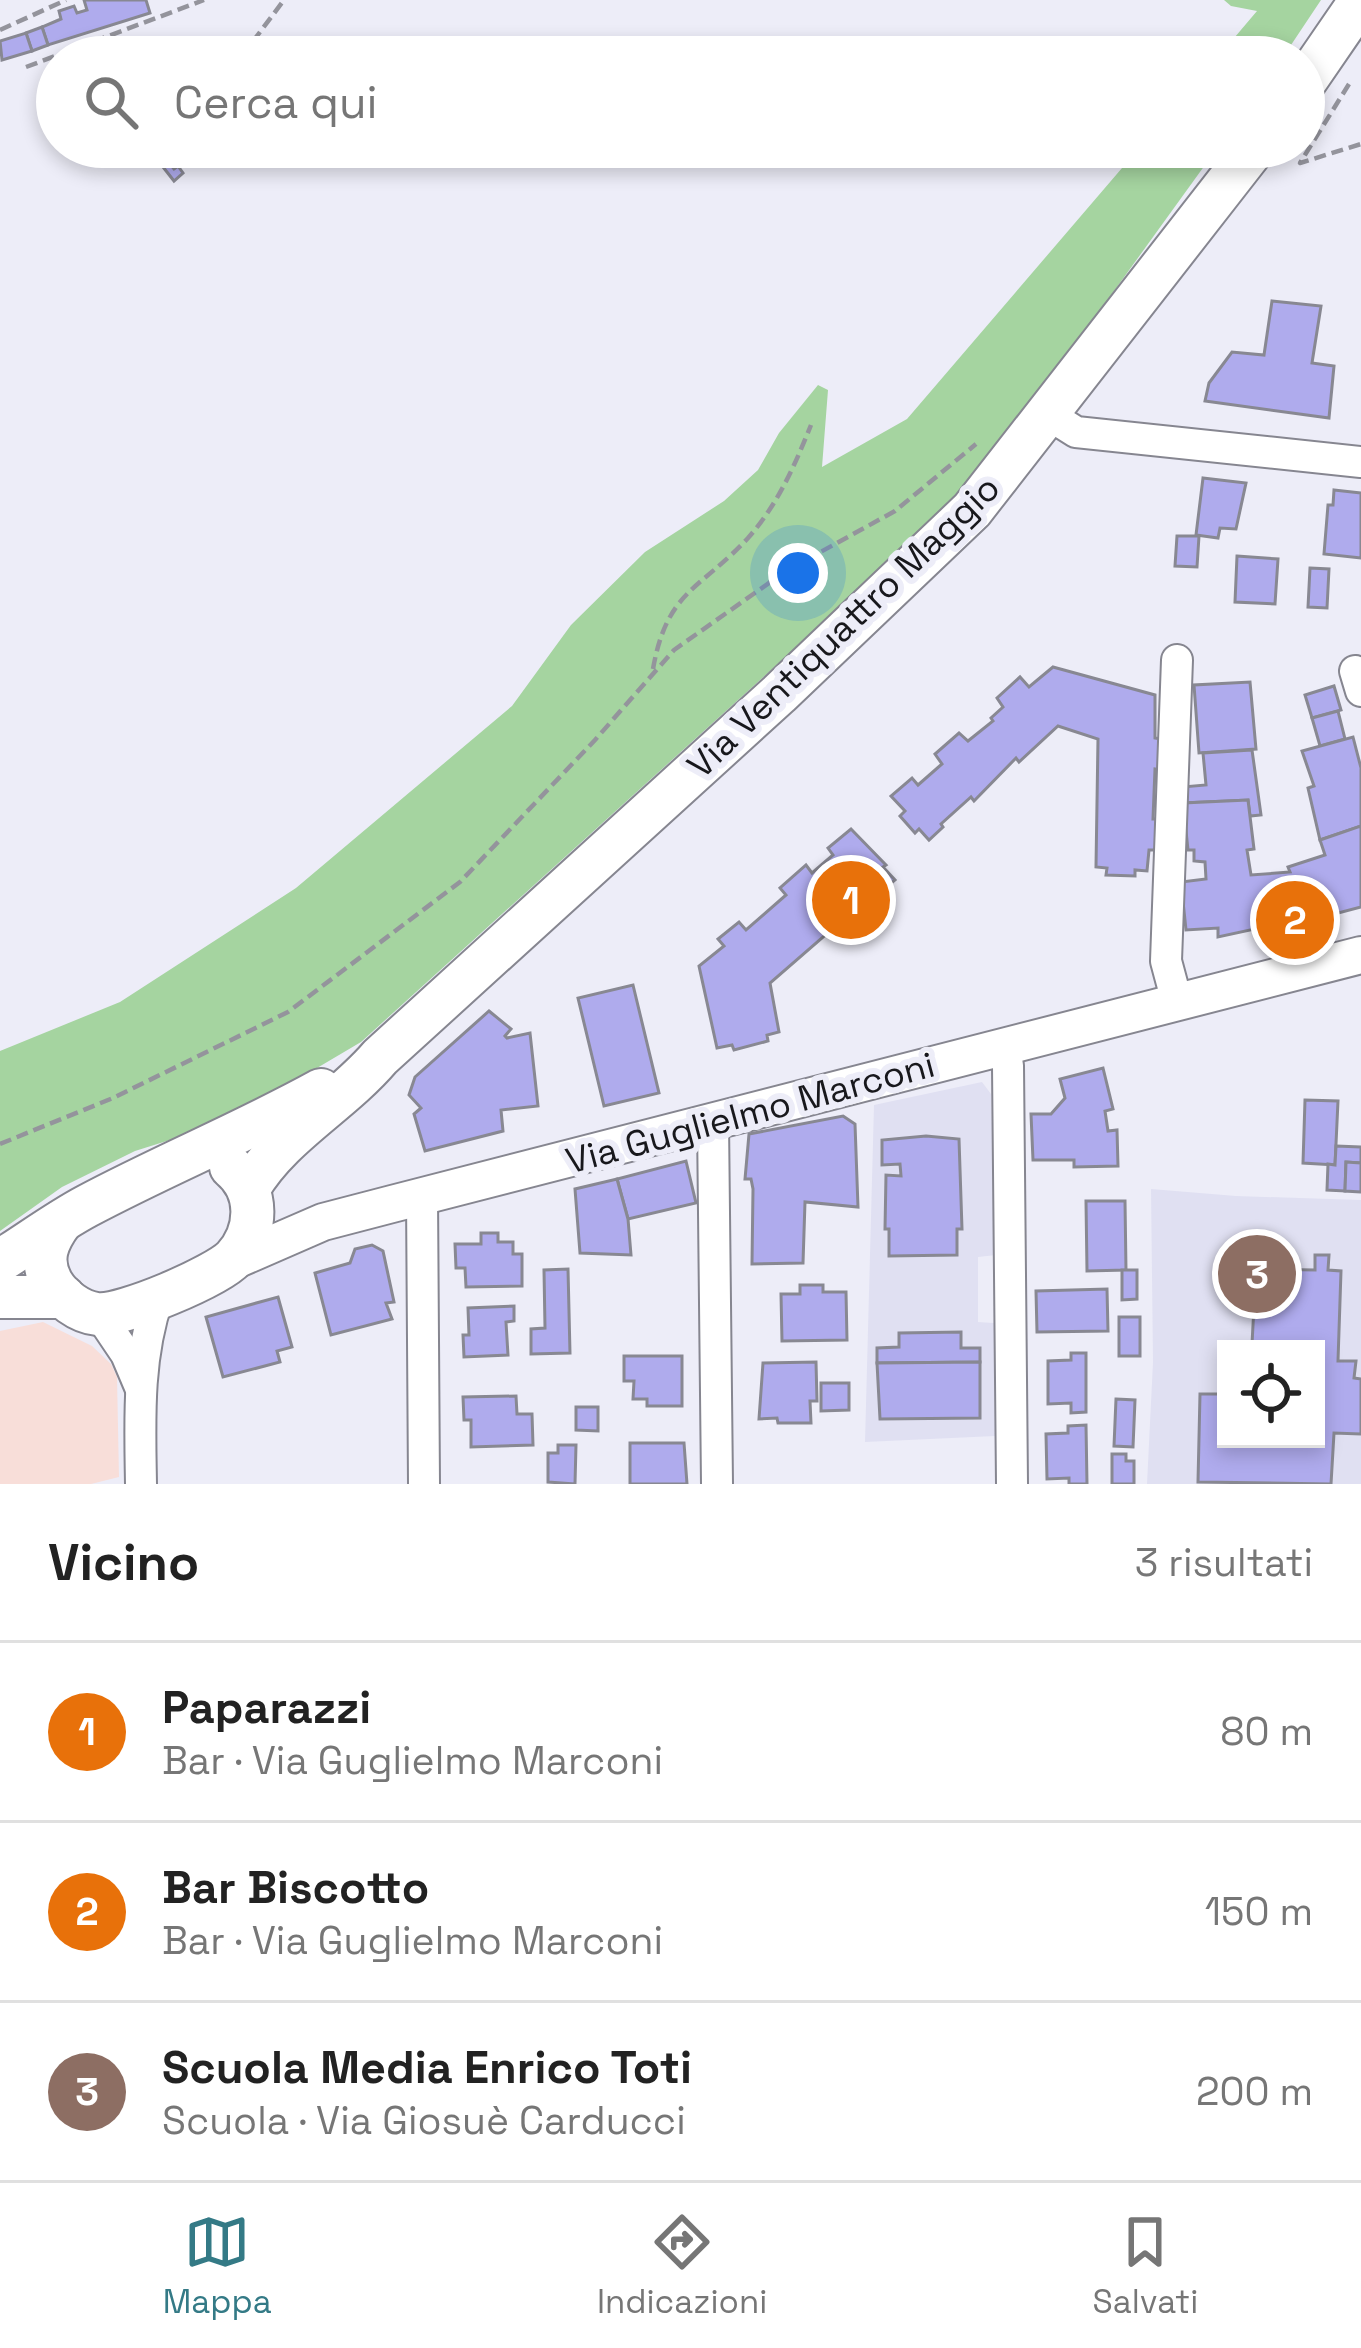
<!DOCTYPE html>
<html lang="it">
<head>
<meta charset="utf-8">
<style>
	:root { --surface:#fff; --page:#f2f2f2; --text:#222; --muted:#767676; --line:#e0e0e0; --accent:#347a86 }
	body { margin:0; font-family:"Space Grotesk",sans-serif; background:var(--page); color:var(--text) }
	.controls { position:absolute; right:36px; bottom:36px; display:grid; overflow:hidden; border-radius:0px; box-shadow:0 6px 18px #0003 }
	.controls button { width:108px; height:108px; display:grid; place-items:center; padding:0; border:0; border-bottom:3px solid var(--line); background:var(--surface); color:var(--text); font:60px sans-serif }
	.you { position:absolute; left:798px; top:573px; width:42px; height:42px; margin:-30px; border:9px solid #fff; border-radius:50%; background:#1a73e8; box-shadow:0 0 0 18px #1a73e833 }
	.badge { display:grid; place-items:center; width:78px; height:78px; border-radius:50%; background:var(--accent); color:#fff; font-size:39px; font-weight:700 }
	.pin { position:absolute; translate:-50% -50%; border:6px solid #fff; box-shadow:0 3px 12px #0006 }
	.list { margin:0; padding:0; list-style:none }
	h2 { display:flex; justify-content:space-between; align-items:center; height:156px; margin:0; padding:0 48px; font-size:51px }
	h2 small { font-size:39px; font-weight:400; color:var(--muted) }
	.list li { display:grid; grid-template-columns:78px 1fr auto; gap:36px; align-items:center; box-sizing:border-box; height:180px; padding:0 48px; border-top:3px solid var(--line) }
	.list b { display:block; font-size:45px; white-space:nowrap }
	.list p { margin:0; font-size:39px; white-space:nowrap; color:var(--muted) }
	.list em { font-size:39px; font-style:normal; color:var(--muted) }
	.icon { flex:none; width:66px; height:66px; fill:none; stroke:currentColor; stroke-width:2; stroke-linecap:round; stroke-linejoin:round }
	.map { position:relative; flex:none; width:1361px; height:1484px; overflow:hidden }
	.search { position:absolute; background:var(--surface); box-shadow:0 6px 18px #0003; left:36px; right:36px; top:36px; height:132px; display:flex; align-items:center; gap:30px; box-sizing:border-box; padding:0 42px; border-radius:66px; color:var(--muted); font-size:45px }
	.sheet { height:696px; background:var(--surface) }
	nav { display:flex; justify-content:space-around; align-items:center; box-sizing:border-box; height:168px; border-top:3px solid var(--line); background:var(--surface); font-size:33px; color:var(--muted) }
	nav a { display:grid; justify-items:center; gap:6px }
	nav .on { color:var(--accent) }
	.map>svg:first-child { display:block }
</style>
</head>
<body>
<div class="map">
<svg width="1361" height="1484" viewBox="0 0 1361 1484">
	<rect width="100%" height="100%" fill="#ededf8"/>
	<!-- built -->
	<g fill="#e0e0f2" fill-rule="evenodd">
		<polygon points="982,1082 991,1094 996,1255 978,1257 978,1322 994,1323 995,1436 865,1442 874,1105"/>
		<path d="M1151 1189 1236 1196 1361 1200V1484H1147L1153 1362ZM1226 1349H1316V1439H1226Z"/>
	</g>
	<!-- industrial -->
	<polygon fill="#f8ded9" points="43,1322 92,1346 111,1364 117,1377 119,1477 91,1484 0,1484 0,1331"/>
	<!-- green -->
	<g fill="#a5d4a0">
		<polygon points="1224,0 1321,0 1283,57 1218,57 1257,11 1231,6"/>
		<polygon points="1140,147 1218,147 1031,406 913,547 791,652 361,1042 224,1123 135,1151 62,1187 0,1231 0,1051 120,1002 296,888 512,706 571,625 645,552 724,501 758,470 779,433 818,385 828,390 822,467 907,419"/>
	</g>
	<!-- building -->
	<g fill="#afabed" stroke="#888892" stroke-width="3">
		<polygon points="84,0 146,0 150,13 48,45 42,27 61,19 59,11 74,6 77,13 87,10"/>
		<polygon points="42,27 48,45 32,51 26,33"/>
		<polygon points="26,33 32,51 2,60 0,41"/>
		<polygon points="162,154 174,169 178,166 183,173 174,181 156,158"/>
		<polygon points="1272,301 1321,306 1312,363 1334,366 1329,418 1205,401 1209,383 1232,352 1264,355"/>
		<polygon points="1203,478 1246,483 1236,529 1220,528 1218,538 1196,535"/>
		<polygon points="1334,490 1361,493 1361,558 1324,554 1328,505 1333,505"/>
		<polygon points="1177,536 1199,536 1197,567 1175,566"/>
		<polygon points="1237,556 1278,559 1275,604 1235,602"/>
		<polygon points="1310,568 1329,569 1327,608 1308,607"/>
		<polygon points="1053,667 1155,695 1155,738 1161,739 1162,770 1155,769 1153,819 1157,819 1157,850 1149,850 1147,871 1135,870 1135,876 1106,875 1107,868 1096,867 1098,739 1058,726 1019,762 1016,758 974,801 971,797 941,824 943,827 929,840 919,829 915,833 900,816 905,811 891,796 912,778 918,785 942,764 935,754 959,733 968,741 993,721 991,718 1003,707 997,698 1020,677 1029,687"/>
		<polygon points="1250,682 1256,749 1199,753 1194,685"/>
		<polygon points="1334,686 1341,710 1312,718 1305,695"/>
		<polygon points="1338,711 1345,739 1320,746 1312,718"/>
		<polygon points="1353,737 1361,768 1361,826 1320,840 1308,788 1314,786 1302,751"/>
		<polygon points="1252,750 1261,815 1250,816 1248,800 1183,803 1182,787 1206,785 1203,753"/>
		<polygon points="1248,800 1254,849 1247,850 1251,875 1290,872 1288,867 1325,855 1320,840 1361,826 1361,907 1293,925 1291,921 1218,937 1218,928 1186,930 1181,882 1206,879 1205,862 1194,861 1194,850 1188,850 1183,803"/>
		<polygon points="851,829 886,865 883,867 895,880 872,900 869,897 770,983 779,1032 767,1035 768,1041 734,1050 732,1045 717,1048 699,966 724,946 718,939 739,922 746,930 786,895 780,888 806,865 812,873 833,855 828,848"/>
		<polygon points="633,985 659,1093 604,1106 578,998"/>
		<polygon points="489,1011 511,1029 505,1036 507,1038 530,1033 538,1106 501,1110 503,1131 425,1151 414,1114 421,1108 409,1095 415,1077"/>
		<polygon points="1103,1068 1113,1109 1105,1111 1108,1131 1117,1130 1118,1166 1074,1167 1074,1160 1033,1160 1031,1114 1051,1114 1065,1098 1060,1079"/>
		<polygon points="1305,1100 1338,1101 1335,1165 1303,1163"/>
		<polygon points="843,1116 855,1124 858,1207 805,1202 803,1263 752,1264 753,1189 751,1179 745,1179 749,1134"/>
		<polygon points="926,1136 959,1139 962,1229 957,1229 957,1255 889,1256 889,1229 885,1229 886,1175 901,1176 900,1164 882,1165 882,1140"/>
		<polygon points="1336,1146 1361,1147 1361,1163 1346,1162 1345,1191 1327,1190 1328,1164 1335,1165"/>
		<polygon points="686,1161 696,1203 628,1219 617,1179"/>
		<polygon points="1346,1162 1361,1163 1361,1192 1345,1191"/>
		<polygon points="617,1179 628,1219 631,1255 580,1253 575,1189"/>
		<polygon points="1086,1201 1125,1201 1126,1270 1087,1271"/>
		<polygon points="481,1233 498,1233 498,1242 513,1242 513,1254 522,1254 522,1286 466,1287 465,1268 456,1268 455,1244 481,1244"/>
		<polygon points="372,1245 383,1251 394,1302 386,1303 392,1319 331,1335 315,1273 350,1263 355,1249"/>
		<polygon points="1315,1255 1329,1255 1328,1270 1341,1271 1338,1361 1356,1361 1354,1378 1361,1379 1361,1434 1334,1433 1331,1484 1198,1482 1200,1394 1226,1394 1226,1439 1316,1439 1316,1349 1248,1349 1252,1344 1256,1269 1315,1270"/>
		<polygon points="568,1269 570,1353 531,1354 531,1329 545,1328 544,1270"/>
		<polygon points="1122,1270 1137,1270 1137,1299 1122,1300"/>
		<polygon points="800,1285 823,1285 823,1292 846,1292 847,1340 782,1341 781,1294 800,1294"/>
		<polygon points="1107,1289 1108,1331 1037,1332 1036,1291"/>
		<polygon points="278,1297 292,1347 277,1351 280,1362 223,1377 206,1317"/>
		<polygon points="514,1306 514,1321 506,1322 508,1355 464,1357 463,1335 469,1335 468,1308"/>
		<rect x="1119" y="1317" width="21" height="39"/>
		<polygon points="961,1332 961,1348 980,1348 980,1362 877,1363 877,1348 899,1347 899,1333"/>
		<polygon points="1071,1353 1086,1353 1086,1412 1071,1413 1071,1403 1048,1404 1048,1361 1071,1360"/>
		<polygon points="624,1356 682,1356 682,1406 647,1406 647,1399 633,1399 634,1381 624,1381"/>
		<polygon points="816,1362 817,1401 810,1401 811,1423 778,1423 777,1418 759,1419 763,1363"/>
		<polygon points="980,1362 980,1418 880,1419 877,1363"/>
		<polygon points="821,1383 849,1383 849,1410 821,1411"/>
		<polygon points="516,1396 517,1414 532,1414 533,1445 471,1447 471,1420 464,1420 463,1397"/>
		<polygon points="1116,1399 1135,1400 1133,1447 1114,1446"/>
		<polygon points="576,1407 598,1407 598,1431 576,1430"/>
		<polygon points="1086,1425 1087,1484 1069,1484 1069,1478 1047,1479 1046,1434 1068,1433 1068,1426"/>
		<polygon points="630,1443 684,1443 687,1484 630,1484"/>
		<polygon points="558,1445 576,1445 575,1484 548,1482 548,1453 558,1453"/>
		<polygon points="1112,1454 1126,1454 1126,1461 1134,1461 1134,1484 1112,1484"/>
	</g>
	<g fill="none" stroke-linecap="round" stroke-linejoin="round">
		<defs>
			<g id="minor">
				<polyline points="1049,415 1076,432 1361,462"/>
				<polyline points="1177,660 1166,961 1177,1002"/>
				<polyline points="1355,671 1361,691"/>
				<polyline points="1005,1046 1008,1066 1012,1484"/>
				<polyline points="713,1122 717,1484"/>
				<polyline points="422,1196 424,1484"/>
				<polyline points="99,1314 126,1354 140,1387"/>
				<path d="M141 1484C140 1422 137 1358 158 1298"/>
			</g>
			<polyline id="tertiary" points="231,1262 323,1222 392,1204 1361,955"/>
			<g id="secondary">
				<polyline points="1304,83 1361,0"/>
				<path d="M249 1188C280 1135 340 1104 380 1057L779 694 972 510 1255 147"/>
				<path d="M61 1222C47 1241 39 1260 52 1283 61 1298 79 1312 97 1314 122 1317 217 1276 234 1258 258 1231 260 1191 231 1167"/>
				<path d="M0 1261C29 1243 57 1222 87 1206 164 1165 245 1132 321 1090"/>
				<polyline points="0,1297 64,1297"/>
			</g>
		</defs>
		<!-- minor casing -->
		<use href="#minor" stroke="#868690" stroke-width="34"/>
		<!-- tertiary casing -->
		<use href="#tertiary" stroke="#868690" stroke-width="40"/>
		<!-- secondary casing -->
		<use href="#secondary" stroke="#868690" stroke-width="46"/>
		<!-- path -->
		<g stroke="#94949c" stroke-width="4.5" stroke-dasharray="12 6" stroke-linecap="butt">
			<polyline points="0,30 66,0"/>
			<polyline points="242,56 284,0"/>
			<polyline points="26,67 204,0"/>
			<polyline points="1349,84 1300,163 1361,144"/>
			<path d="M653 669C667 590 700 590 748 538 778 504 794 467 811 425"/>
			<polyline points="0,1144 113,1098 288,1012 460,882 595,740 674,650 786,571 895,511 976,444"/>
		</g>
		<!-- minor -->
		<use href="#minor" stroke="#fff" stroke-width="30"/>
		<!-- tertiary -->
		<use href="#tertiary" stroke="#fff" stroke-width="36"/>
		<!-- secondary -->
		<use href="#secondary" stroke="#fff" stroke-width="42"/>
	</g>
	<g text-anchor="middle" stroke-width="12" stroke-linejoin="round" paint-order="stroke">
		<!-- street labels -->
		<g font-size="36" fill="#18181c" stroke="#ededf8">
			<text transform="translate(843 626) rotate(-44)" y="13">Via Ventiquattro Maggio</text>
			<text transform="translate(750 1112) rotate(-15)" y="13">Via Guglielmo Marconi</text>
		</g>
	</g>
</svg>
<div class="controls">
<button><svg class="icon" aria-label="locate" viewBox="0 0 24 24"><circle cx="12" cy="12" r="6"/><path d="M12 2v4M12 18v4M2 12h4M18 12h4"/></svg></button>
</div>
<div class="you"></div>
<div class="pin badge" style="left:851px;top:900px;background:#e8710a">1</div>
<div class="pin badge" style="left:1295px;top:920px;background:#e8710a">2</div>
<div class="pin badge" style="left:1257px;top:1274px;background:#8d6e63">3</div>
<div class="search"><svg class="icon" aria-label="search" viewBox="0 0 24 24"><circle cx="10" cy="10" r="6"/><path d="M15 15l6 6"/></svg>Cerca qui</div>
</div>
<section class="sheet">
<h2>Vicino<small>3 risultati</small></h2>
<ul class="list">
<li><span class="badge" style="background:#e8710a">1</span><div><b>Paparazzi</b><p>Bar · Via Guglielmo Marconi</p></div><em>80 m</em></li>
<li><span class="badge" style="background:#e8710a">2</span><div><b>Bar Biscotto</b><p>Bar · Via Guglielmo Marconi</p></div><em>150 m</em></li>
<li><span class="badge" style="background:#8d6e63">3</span><div><b>Scuola Media Enrico Toti</b><p>Scuola · Via Giosuè Carducci</p></div><em>200 m</em></li>
</ul>
</section>
<nav>
<a class="on"><svg class="icon" aria-label="map" viewBox="0 0 24 24"><path d="M3 6l6-2 6 2 6-2v14l-6 2-6-2-6 2zM9 4v14M15 6v14"/></svg>Mappa</a>
<a><svg class="icon" aria-label="directions" viewBox="0 0 24 24"><path d="M12 3l9 9-9 9-9-9zM9 14v-3h6M13 9l2 2-2 2"/></svg>Indicazioni</a>
<a><svg class="icon" aria-label="saved" viewBox="0 0 24 24"><path d="M7 4h10v16l-5-4-5 4z"/></svg>Salvati</a>
</nav>
</body>
</html>
